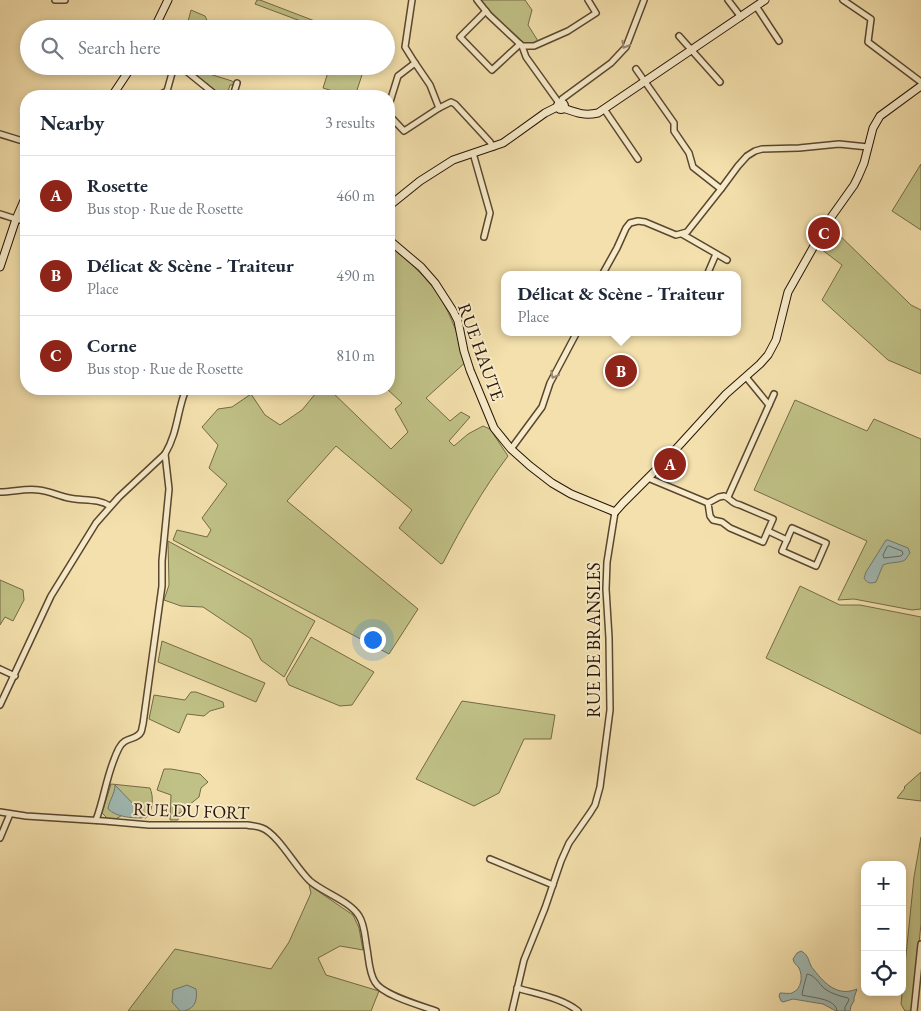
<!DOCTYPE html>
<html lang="en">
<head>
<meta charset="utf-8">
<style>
	:root { --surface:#fff; --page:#f6f6f7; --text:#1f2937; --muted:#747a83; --line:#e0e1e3; --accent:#8f2418 }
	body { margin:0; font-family:"EB Garamond",serif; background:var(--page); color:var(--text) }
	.controls { position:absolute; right:15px; bottom:15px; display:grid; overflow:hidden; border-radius:10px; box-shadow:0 2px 8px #0003 }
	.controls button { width:45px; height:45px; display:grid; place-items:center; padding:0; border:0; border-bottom:1px solid var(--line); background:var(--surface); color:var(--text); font:25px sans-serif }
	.you { position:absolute; left:372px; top:639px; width:18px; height:18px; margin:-12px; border:4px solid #fff; border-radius:50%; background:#1a73e8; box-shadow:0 0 0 8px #1a73e833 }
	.badge { display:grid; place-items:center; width:32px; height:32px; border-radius:50%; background:var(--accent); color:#fff; font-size:16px; font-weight:700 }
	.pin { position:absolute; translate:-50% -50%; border:2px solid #fff; box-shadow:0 1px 5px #0006 }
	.popup { position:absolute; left:501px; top:271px; width:240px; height:65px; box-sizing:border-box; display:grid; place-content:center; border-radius:10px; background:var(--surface); filter:drop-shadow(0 1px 4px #0005); font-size:16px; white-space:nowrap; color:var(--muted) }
	.popup b { font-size:19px; color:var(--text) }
	.popup::after { content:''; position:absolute; left:50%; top:100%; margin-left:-10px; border:10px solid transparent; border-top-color:var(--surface) }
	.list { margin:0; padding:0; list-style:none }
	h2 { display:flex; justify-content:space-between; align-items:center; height:65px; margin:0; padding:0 20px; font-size:21px }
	h2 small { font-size:16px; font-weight:400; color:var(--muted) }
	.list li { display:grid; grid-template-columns:32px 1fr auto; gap:15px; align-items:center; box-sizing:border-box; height:80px; padding:0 20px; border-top:1px solid var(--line) }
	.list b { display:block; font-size:19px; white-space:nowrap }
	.list p { margin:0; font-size:16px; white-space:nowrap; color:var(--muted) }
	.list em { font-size:16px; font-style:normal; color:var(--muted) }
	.icon { flex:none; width:28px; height:28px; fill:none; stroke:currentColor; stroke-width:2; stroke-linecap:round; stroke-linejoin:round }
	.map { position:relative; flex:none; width:921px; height:1011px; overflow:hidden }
	.search { position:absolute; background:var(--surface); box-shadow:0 2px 8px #0003; left:20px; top:20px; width:375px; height:55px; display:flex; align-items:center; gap:12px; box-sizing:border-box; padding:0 18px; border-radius:28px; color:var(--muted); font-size:19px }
	.panel { position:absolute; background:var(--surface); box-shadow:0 2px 8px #0003; left:20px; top:90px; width:375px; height:305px; border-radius:20px }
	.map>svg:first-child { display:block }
</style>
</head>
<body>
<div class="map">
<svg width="921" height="1011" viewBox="0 0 921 1011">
	<rect width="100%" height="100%" fill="#f3e0ac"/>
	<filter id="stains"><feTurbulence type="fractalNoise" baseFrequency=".004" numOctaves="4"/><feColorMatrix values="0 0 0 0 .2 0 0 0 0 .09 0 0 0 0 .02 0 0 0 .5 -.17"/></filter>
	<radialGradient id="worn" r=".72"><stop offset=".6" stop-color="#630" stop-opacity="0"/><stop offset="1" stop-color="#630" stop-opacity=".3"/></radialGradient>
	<!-- green -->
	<g fill="#c0c186" stroke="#746a46">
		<polygon points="257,0 260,0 333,28 322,29 255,4"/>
		<polygon points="481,0 525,0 532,10 528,25 538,41 532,44 521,42 492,14"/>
		<polygon points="191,10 205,16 211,29 186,29"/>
		<polygon points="330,66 343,66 363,72 355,96 350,96 341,93 340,94 337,93 336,92 323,88"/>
		<polygon points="200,71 232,81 234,83 234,85 230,85 227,95 230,96 222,96 196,75 197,73"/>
		<polygon points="921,164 921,230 892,211"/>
		<polygon points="829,225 911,305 921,310 921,374 888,360 822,300 842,265 817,246"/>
		<path d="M389 245C407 260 427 277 440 297 452 317 459 339 467 361L426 398 450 421 461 412 470 417 449 441 454 446 468 434 483 426 490 429 508 456C483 489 462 526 443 563L441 564 399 528 412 510 336 446 287 501 418 609 389 654 173 540 177 530 207 537 211 530 202 518 227 484 209 468 218 445 202 427 218 409 232 407 251 394 265 415 280 425 302 410 316 393 313 389H329L391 449 408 432 395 409 402 403 387 389H389Z"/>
		<polygon points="795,400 867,431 874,419 921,439 921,609 912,610 854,599 838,600 867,541 754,490"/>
		<polygon points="168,541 315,621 284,677 261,660 251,639 203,607 181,606 164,600 169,585"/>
		<polygon points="0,580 23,590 24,600 13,621 5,617 0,625"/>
		<polygon points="800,586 840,605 860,605 921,617 921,734 766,658"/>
		<polygon points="311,637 374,672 352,705 340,706 289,685 286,679"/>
		<polygon points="162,641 265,683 256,702 158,662"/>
		<polygon points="191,692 196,692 223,702 224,707 210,711 204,716 187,714 179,733 149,719 154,695 185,700"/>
		<polygon points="462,701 555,715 551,739 524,739 499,793 474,806 416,779"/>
		<polygon points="164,769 171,769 200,774 208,782 201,788 199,797 189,805 187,809 179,813 178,820 170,820 171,795 157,790"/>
		<polygon points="921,772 921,801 897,798 905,788 904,787"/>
		<path d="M111 784 150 788C154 797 153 811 146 818L124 814 116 819H108L102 813Z"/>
		<polygon points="921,837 921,924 912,1011 905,1011 901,1004 914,877"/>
		<polygon points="309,885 353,915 359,928 363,950 340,946 318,958 326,975 379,991 371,1011 128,1011 175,949 271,969 289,942 311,893"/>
	</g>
	<!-- water -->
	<g fill="#a0bab4" stroke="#70776e">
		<path d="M886 540H888L908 548 910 553C909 554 906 559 905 560 901 563 889 562 883 565L876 582C870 584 867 583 864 578L866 572Z"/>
		<path d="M115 785 139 810 142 815V818C130 818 117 817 108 809 109 800 115 794 115 785Z"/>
		<path d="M801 951C810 955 808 964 814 970 825 984 838 997 857 989L854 998V1001L851 1006 850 1011H836L823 1004 793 999 783 1002 781 1001 779 996 780 993C784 993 789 994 792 993 802 989 803 976 799 968 796 964 794 964 793 959L797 953Z"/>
		<path d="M187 985 196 989C198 1001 194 1011 180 1011L172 1002 173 990Z"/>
	</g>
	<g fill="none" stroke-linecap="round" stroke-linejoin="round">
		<!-- shore -->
		<g stroke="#64665d" stroke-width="1">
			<polygon points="889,546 902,551 903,554 901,556 884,558 883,555 887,547"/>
			<path d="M837 1011C836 998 812 998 802 995 802 992 806 978 807 974 815 975 819 984 825 989 832 994 840 996 848 998L849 1000 845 1007V1011"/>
		</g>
		<defs>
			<g id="street">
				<polyline points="55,0 65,0"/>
				<polyline points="412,0 405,47 415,63 430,85 439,108"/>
				<polyline points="477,0 489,15 522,46 526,57 559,103"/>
				<polyline points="728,0 741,17"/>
				<polyline points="843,0 871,19 868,42 921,82"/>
				<polyline points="756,6 779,41"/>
				<polyline points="486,11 460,37 492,70 520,44"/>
				<polyline points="679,36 720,82"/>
				<polyline points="522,46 534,46 568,31 596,13 588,0"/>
				<polyline points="180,66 217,96"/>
				<polyline points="636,69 674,123 674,131 689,153 693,167 721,189"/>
				<polyline points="163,93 167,91 174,66"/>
				<polyline points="233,96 237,83"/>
				<polyline points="561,102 562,99 611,63 626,47 644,0"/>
				<polyline points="389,105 398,76 415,63"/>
				<polyline points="604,109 638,159"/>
				<polyline points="389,115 404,131 439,108 451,102 455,104 490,142 493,147"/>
				<polyline points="0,134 26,142"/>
				<polyline points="473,153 490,213 484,237"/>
				<polyline points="0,214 19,220"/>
				<polyline points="682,234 727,260"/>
				<polyline points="602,275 617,248 626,228 630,223 638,221 645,222 676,235 687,232 721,189 738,166 747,156 755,151 762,149 799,148 839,144 868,147"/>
				<polyline points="707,275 716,254"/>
				<polyline points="746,377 769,405"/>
				<polyline points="511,449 542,407 550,383 577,332"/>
				<polyline points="648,478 708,503"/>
				<path d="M0 492C13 492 26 488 39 490 49 491 59 496 69 498 82 501 98 498 110 506"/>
				<path d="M724 496C731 498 730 503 740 505L773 519 763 542 730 528 722 522 713 520 710 516 708 503 719 497Z"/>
				<polyline points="728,497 774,394"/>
				<polygon points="792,528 826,543 816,566 782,551"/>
				<polyline points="768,531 787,540"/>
				<polyline points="0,669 15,676"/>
				<path d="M0 705 51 596 96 523 119 497 165 454C178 432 177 411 186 389"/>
				<path d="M0 812 26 816 104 821 149 825H247C252 826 257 826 262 828 278 834 296 868 310 881 324 893 350 901 359 916 365 925 365 939 367 949 369 960 369 973 375 982 382 995 422 1006 436 1011"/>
				<path d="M96 820C105 796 107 771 119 748 125 736 136 741 141 732 142 730 142 727 143 724L162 586V561L169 489 165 454"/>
				<polyline points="0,838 10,814"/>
				<polyline points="490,859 553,885"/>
				<path d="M517 988C537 994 562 998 578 1011"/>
				<polyline points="512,1011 524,960 545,908 561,861 569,843 590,813 595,805 600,787 610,710 609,638 606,589 607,562 615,512"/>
				<polyline points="914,1011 921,944"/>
			</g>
			<g id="secondary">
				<polyline points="154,29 168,0"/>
				<polyline points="112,96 132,66"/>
				<circle cx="561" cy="106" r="3.5"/>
				<path d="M563 108C577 113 584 116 598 113L765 0"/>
				<polyline points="389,206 420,181 453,160 503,143 545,113 557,107"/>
				<polyline points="389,240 421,267 435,283 453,311 458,321 464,351 470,370 494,428 511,449 530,466 552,483 571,494 615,512 623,503 665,461 726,394 760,364 768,355 776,340 788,292 827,223 854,185 858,177 864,163 873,128 880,116 921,86"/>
				<polyline points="0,267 16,219 26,196"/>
			</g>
		</defs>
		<!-- street casing -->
		<use href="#street" stroke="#5a4630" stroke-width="8"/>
		<!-- secondary casing -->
		<use href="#secondary" stroke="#271306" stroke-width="9"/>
		<!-- street -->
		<use href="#street" stroke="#f7ebc9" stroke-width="5"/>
		<!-- secondary -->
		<use href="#secondary" stroke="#f7ebc9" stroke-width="7"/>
	</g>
	<!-- one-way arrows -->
	<defs><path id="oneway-chevron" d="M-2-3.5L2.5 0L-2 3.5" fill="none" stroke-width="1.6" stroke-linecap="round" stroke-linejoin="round" transform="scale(1.25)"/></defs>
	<g stroke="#998a71">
		<use href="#oneway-chevron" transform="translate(625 45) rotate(120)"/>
		<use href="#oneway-chevron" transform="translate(554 375) rotate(118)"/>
	</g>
	<g text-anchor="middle" stroke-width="4" stroke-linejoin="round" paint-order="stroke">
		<!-- street labels -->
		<g font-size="18" fill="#271306" stroke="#f7ebc9">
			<text transform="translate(481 352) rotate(70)" y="6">RUE HAUTE</text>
			<text transform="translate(594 640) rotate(-90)" y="6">RUE DE BRANSLES</text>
			<text transform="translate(191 811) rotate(2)" y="6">RUE DU FORT</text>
		</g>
	</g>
	<rect width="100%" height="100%" filter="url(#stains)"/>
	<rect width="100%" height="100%" fill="url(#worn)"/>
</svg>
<div class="controls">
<button>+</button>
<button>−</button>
<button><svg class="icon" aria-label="locate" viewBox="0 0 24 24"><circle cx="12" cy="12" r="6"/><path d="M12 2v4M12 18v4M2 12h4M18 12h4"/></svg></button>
</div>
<div class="you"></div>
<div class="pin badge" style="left:670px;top:464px">A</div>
<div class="pin badge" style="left:621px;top:371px">B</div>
<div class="popup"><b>Délicat &amp; Scène - Traiteur</b>Place</div>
<div class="pin badge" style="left:824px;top:233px">C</div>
<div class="search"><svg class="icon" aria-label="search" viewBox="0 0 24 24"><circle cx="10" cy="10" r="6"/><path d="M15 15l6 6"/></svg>Search here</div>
<section class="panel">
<h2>Nearby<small>3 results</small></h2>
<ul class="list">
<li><span class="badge">A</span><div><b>Rosette</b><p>Bus stop · Rue de Rosette</p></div><em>460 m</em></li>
<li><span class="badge">B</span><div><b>Délicat &amp; Scène - Traiteur</b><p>Place</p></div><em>490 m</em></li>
<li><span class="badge">C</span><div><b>Corne</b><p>Bus stop · Rue de Rosette</p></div><em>810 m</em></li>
</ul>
</section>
</div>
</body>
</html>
